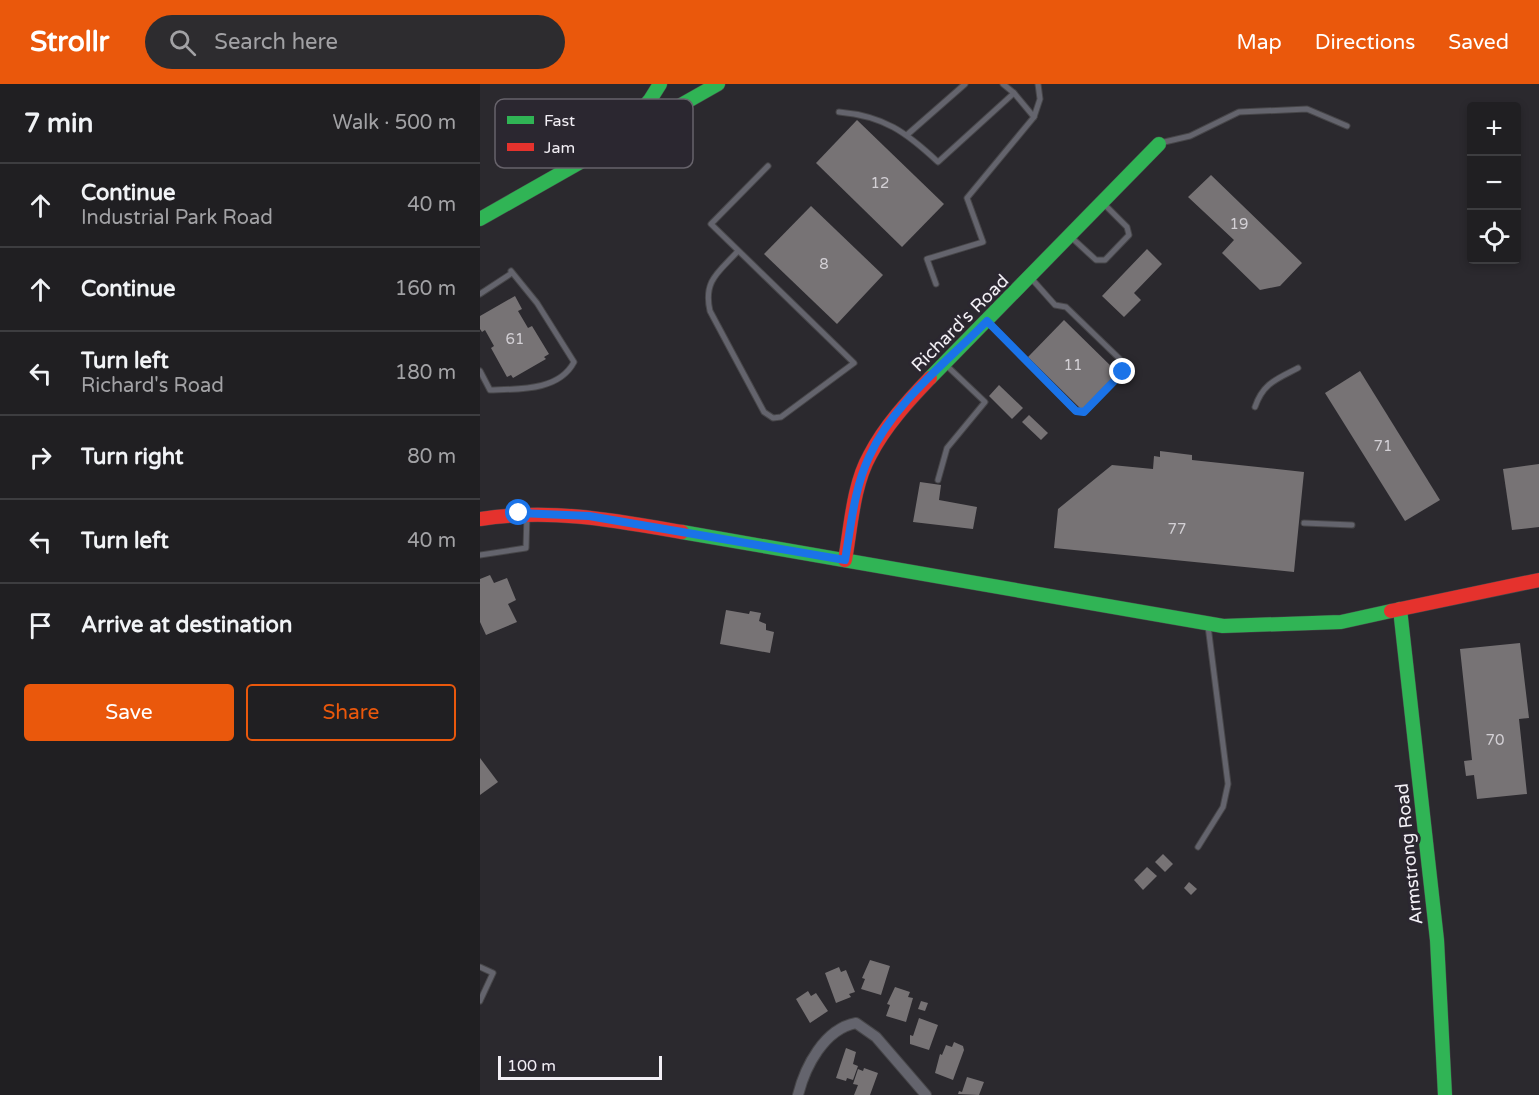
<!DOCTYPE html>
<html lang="en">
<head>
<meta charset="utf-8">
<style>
	:root { --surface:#201f22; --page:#2d2c2f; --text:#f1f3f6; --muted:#a2a2a5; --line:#3d3d40; --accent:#ea580c }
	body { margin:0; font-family:"Varela Round",sans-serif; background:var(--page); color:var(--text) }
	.controls { position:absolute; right:18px; top:18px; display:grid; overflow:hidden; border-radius:6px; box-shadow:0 3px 9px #0003 }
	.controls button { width:54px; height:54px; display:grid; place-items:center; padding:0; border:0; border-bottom:2px solid var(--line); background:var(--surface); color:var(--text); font:30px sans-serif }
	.scale { position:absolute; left:18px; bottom:15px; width:164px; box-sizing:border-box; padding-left:6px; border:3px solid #f2eff5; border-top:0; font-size:16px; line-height:21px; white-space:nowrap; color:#f2eff5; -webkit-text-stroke:4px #2b2730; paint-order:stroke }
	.stop { position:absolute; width:18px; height:18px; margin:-14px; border:4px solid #1a73e8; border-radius:50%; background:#fff }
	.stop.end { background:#1a73e8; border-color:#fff; box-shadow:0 2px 6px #0008 }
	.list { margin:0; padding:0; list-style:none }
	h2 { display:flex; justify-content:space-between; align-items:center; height:78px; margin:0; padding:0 24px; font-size:26px }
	h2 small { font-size:20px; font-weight:400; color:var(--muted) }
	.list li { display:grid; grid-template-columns:39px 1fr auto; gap:18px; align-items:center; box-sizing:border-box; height:84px; padding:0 24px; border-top:2px solid var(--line) }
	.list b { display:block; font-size:22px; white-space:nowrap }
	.list p { margin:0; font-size:20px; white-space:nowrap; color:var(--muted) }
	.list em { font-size:20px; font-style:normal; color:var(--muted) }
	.actions { display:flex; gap:12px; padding:18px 24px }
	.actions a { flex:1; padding:14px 0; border:2px solid var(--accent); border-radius:6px; text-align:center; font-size:21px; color:var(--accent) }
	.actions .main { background:var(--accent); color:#fff }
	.icon { flex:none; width:33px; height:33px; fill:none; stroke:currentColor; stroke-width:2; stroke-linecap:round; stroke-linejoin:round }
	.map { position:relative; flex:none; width:1059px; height:1011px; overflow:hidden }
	header { display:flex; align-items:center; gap:36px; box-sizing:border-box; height:84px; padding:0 30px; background:var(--accent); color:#fff }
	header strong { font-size:28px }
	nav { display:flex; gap:33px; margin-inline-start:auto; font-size:21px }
	.search { width:420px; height:54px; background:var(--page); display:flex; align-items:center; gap:15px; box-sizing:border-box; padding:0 21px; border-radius:33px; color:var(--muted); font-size:22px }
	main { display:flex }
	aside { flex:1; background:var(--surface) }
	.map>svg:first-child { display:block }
</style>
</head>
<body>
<header>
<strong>Strollr</strong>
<div class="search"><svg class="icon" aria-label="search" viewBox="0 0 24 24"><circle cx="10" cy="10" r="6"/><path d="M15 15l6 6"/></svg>Search here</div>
<nav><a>Map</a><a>Directions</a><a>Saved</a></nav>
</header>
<main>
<aside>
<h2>7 min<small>Walk · 500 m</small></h2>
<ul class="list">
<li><svg class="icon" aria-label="ahead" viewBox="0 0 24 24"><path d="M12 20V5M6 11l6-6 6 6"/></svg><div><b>Continue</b><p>Industrial Park Road</p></div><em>40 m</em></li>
<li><svg class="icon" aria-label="ahead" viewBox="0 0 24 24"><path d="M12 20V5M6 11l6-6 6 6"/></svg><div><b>Continue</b></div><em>160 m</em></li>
<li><svg class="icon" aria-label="left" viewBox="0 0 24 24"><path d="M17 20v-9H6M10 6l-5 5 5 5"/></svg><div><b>Turn left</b><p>Richard's Road</p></div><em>180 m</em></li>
<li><svg class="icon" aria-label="right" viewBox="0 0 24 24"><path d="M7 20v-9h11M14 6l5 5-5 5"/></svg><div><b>Turn right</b></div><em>80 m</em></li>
<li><svg class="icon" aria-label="left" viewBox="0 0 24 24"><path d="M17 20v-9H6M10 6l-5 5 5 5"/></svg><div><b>Turn left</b></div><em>40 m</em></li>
<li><svg class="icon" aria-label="arrive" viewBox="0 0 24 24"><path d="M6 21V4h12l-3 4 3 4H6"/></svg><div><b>Arrive at destination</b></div></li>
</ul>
<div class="actions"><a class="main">Save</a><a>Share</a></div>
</aside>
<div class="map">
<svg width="1059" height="1011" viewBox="0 0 1059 1011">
	<rect width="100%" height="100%" fill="#2b292e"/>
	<!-- building -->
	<g fill="#777375">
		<polygon points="377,36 464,120 422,163 336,79"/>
		<polygon points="731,91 822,179 800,202 780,206 742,169 754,156 708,113"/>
		<polygon points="331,122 403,191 357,240 284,170"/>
		<polygon points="667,165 682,180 654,209 661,216 644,233 622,212"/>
		<polygon points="35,212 42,225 38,227 48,244 52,242 69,270 64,273 66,275 33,294 31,291 27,293 11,264 14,262 5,246 2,248 0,245 0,232"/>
		<polygon points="584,236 639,290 603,327 548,273"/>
		<polygon points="880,287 960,416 925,437 845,309"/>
		<polygon points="519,301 543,324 532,335 509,312"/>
		<polygon points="549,331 568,349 561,356 542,338"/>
		<polygon points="680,367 712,371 712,376 824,388 814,488 574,464 578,425 632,381 673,385 674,372 680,373"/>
		<polygon points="1059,380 1059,443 1032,446 1023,385"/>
		<polygon points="440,398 461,401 459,416 497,423 493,445 433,438"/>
		<polygon points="10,491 14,499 27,494 36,516 28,520 37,538 6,551 0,538 0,495"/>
		<polygon points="246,526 269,530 270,527 281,529 279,537 286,540 286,546 294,548 290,569 240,560"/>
		<polygon points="1040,559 1049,634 1039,635 1047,710 997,715 994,691 986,692 984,677 992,676 980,565"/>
		<polygon points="0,674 18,698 0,711"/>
		<polygon points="683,770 693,780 685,788 675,778"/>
		<polygon points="667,783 677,792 663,806 654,796"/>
		<polygon points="709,798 717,805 711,811 704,804"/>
		<polygon points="390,876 410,882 401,911 381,905 385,895 382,894"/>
		<polygon points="359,883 361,888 366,886 375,908 369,910 371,913 356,919 345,889"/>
		<polygon points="415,903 430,908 428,913 433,914 426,938 406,932 410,921 407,920"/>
		<polygon points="328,907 331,912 336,909 348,927 330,939 316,915"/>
		<polygon points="441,917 448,919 445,927 438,925"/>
		<polygon points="439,934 458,941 449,966 430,960 430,951 433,952"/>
		<polygon points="474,958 483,962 484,966 473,996 455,989 460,970 462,971 466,961 472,963"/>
		<polygon points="366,964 376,968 373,980 378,982 373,996 367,994 366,997 356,994"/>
		<polygon points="384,984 398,989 390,1011 374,1011 378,1001 373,1000 378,985 383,987"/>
		<polygon points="487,993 504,998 499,1011 478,1010 479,1007 482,1008"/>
	</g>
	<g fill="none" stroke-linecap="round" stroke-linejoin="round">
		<defs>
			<g id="lane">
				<polyline points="523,0 534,9"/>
				<path d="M359 28C404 32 426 48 458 78L534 9 554 33 487 114 503 158 447 175 456 200"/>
				<polyline points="554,33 560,15 558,0"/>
				<polyline points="428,50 485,0"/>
				<polyline points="680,59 710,52 759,28 827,25 867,42"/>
				<polyline points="591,153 616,176 625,176 649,151 647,143 623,119"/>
				<path d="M258 167C239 188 223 196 230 227L284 328 293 334 301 333 374 279 231 140 288 82"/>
				<polyline points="0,210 32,189"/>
				<polyline points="508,238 596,327 604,328 643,288 645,280 586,223 575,221 551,194"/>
				<path d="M0 287 10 306C39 305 79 307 94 278L57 219 31 187"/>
				<path d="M775 323C783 299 797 295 818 284"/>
				<polyline points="458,396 467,364 505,318 466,281"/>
				<polyline points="824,439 872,441"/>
				<polyline points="0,471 46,464 47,430"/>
				<polyline points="718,763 743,723 748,700 728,542"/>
				<polyline points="0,883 13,889 0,917"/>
			</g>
			<path id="street" d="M318 1011C325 983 344 945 376 939L396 953 446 1011"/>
			<g id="fast">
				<polyline points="132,59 170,16 180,0"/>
				<polyline points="0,135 238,0"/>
				<polyline points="450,294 679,60"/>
				<polyline points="202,448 743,542 861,538 911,527"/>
				<polyline points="920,525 957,856 965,1011"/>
			</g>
			<g id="jam">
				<path d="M0 435C71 424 133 436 202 448"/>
				<path d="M365 476C371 443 373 401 390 371 405 342 428 317 450 294"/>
				<polyline points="911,527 1059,496"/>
			</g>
		</defs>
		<!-- lane casing -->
		<use href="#lane" stroke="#474649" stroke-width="7"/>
		<!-- street casing -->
		<use href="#street" stroke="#474649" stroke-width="12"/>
		<!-- fast casing -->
		<use href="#fast" stroke="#474649" stroke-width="15"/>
		<!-- jam casing -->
		<use href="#jam" stroke="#474649" stroke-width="15"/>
		<!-- lane -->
		<use href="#lane" stroke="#64646d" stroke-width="5"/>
		<!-- street -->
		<use href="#street" stroke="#64646d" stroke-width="10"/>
		<!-- fast -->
		<use href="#fast" stroke="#30b455" stroke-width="14"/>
		<!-- jam -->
		<use href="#jam" stroke="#e5322d" stroke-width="14"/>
	</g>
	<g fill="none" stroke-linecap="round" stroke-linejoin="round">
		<!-- route -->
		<path stroke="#1a73e8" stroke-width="8" d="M39 429 109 432 365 476C371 442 374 405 389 373 413 319 467 278 507 237L596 327 604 328 643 288"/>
	</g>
	<g text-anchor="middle" stroke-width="6" stroke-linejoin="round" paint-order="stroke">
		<!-- number labels -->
		<g font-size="15" fill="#d3d0d5">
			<text x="400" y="104">12</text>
			<text x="759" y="145">19</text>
			<text x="344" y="185">8</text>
			<text x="35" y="260">61</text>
			<text x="593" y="286">11</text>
			<text x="903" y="367">71</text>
			<text x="697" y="450">77</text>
			<text x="1015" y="661">70</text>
		</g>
		<!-- street labels -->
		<g font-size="18" fill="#f2eff5" stroke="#2b2730">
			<text transform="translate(480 239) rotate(-45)" y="6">Richard's Road</text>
			<text transform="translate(929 770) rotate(-96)" y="6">Armstrong Road</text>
		</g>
	</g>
	<!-- legend -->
	<rect x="15" y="15" width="198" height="69" rx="9" fill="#2b2730" stroke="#67636b" stroke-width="1.5"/>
	<rect x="27" y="32" width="27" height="8" fill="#30b455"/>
	<rect x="27" y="59" width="27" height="8" fill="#e5322d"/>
	<g font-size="16" fill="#f2eff5">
		<text x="64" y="42">Fast</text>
		<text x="64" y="69">Jam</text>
	</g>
</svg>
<div class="controls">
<button>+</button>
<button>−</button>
<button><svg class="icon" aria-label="locate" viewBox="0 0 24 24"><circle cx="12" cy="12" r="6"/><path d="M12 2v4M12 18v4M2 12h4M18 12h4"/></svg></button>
</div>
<div class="scale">100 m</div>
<div class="stop" style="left:39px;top:429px"></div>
<div class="stop end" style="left:643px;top:288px"></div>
</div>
</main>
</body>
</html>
